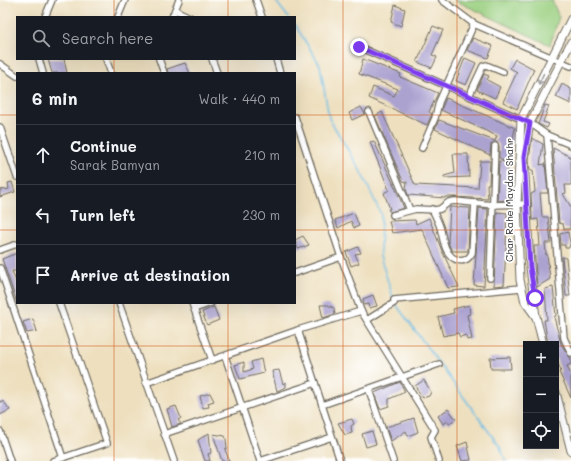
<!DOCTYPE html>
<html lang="en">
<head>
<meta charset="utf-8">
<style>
	:root { --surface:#171b24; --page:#20242c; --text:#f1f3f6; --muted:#9ea1a6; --line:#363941 }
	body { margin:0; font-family:Mali,sans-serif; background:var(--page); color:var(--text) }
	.controls { position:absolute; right:12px; bottom:12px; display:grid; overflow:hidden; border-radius:0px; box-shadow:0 4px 16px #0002 }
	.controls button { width:36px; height:36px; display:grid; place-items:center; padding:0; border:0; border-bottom:1px solid var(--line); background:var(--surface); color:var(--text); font:20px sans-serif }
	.stop { position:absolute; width:12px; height:12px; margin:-9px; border:3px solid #7c3aed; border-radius:50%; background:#fff }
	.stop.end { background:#7c3aed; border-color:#fff; box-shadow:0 1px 4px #0008 }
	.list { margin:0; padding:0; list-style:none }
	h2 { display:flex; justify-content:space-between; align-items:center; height:52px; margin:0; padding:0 16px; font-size:17px }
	h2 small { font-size:13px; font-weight:400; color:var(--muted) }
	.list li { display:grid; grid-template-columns:26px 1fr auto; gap:12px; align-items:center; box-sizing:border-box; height:60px; padding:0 16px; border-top:1px solid var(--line) }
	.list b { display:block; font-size:15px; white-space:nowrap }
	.list p { margin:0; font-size:13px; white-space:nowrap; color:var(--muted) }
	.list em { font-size:13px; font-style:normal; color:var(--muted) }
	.icon { flex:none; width:22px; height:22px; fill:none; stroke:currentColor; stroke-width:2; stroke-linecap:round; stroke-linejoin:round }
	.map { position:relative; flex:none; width:571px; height:461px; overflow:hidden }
	.search { position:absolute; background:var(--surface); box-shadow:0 4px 16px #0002; left:16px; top:16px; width:280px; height:44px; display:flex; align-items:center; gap:10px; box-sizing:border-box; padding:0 14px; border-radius:0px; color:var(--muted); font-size:15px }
	.panel { position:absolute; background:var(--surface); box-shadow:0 4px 16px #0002; left:16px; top:72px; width:280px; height:232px; border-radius:0px }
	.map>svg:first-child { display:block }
</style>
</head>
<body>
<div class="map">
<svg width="571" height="461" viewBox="0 0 571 461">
	<rect width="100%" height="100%" fill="#fff"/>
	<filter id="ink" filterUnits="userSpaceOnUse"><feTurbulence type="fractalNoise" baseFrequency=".025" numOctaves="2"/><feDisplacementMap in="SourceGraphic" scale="8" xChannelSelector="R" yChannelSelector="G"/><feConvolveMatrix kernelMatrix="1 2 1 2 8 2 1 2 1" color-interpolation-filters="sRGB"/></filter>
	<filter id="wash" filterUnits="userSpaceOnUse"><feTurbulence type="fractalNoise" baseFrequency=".012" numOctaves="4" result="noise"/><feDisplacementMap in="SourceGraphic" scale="16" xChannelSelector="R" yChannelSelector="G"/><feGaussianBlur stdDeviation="0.9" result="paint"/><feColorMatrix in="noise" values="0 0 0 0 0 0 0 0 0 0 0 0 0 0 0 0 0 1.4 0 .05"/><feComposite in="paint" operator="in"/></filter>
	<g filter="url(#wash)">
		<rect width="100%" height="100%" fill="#eee0bf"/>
		<!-- green -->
		<polygon fill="#9bd081" stroke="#637e56" points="454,0 552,0 559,17 550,45"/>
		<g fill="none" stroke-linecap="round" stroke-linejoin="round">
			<!-- stream -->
			<g stroke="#69bce5" stroke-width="1.5">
				<polyline points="275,0 288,17"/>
				<polyline points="295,25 320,65 329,118 360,170 381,214 380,256 393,298"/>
				<polyline points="395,303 500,447 506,461"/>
			</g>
		</g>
		<g id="blocks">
			<!-- building -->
			<g fill="#aba2d0">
				<polygon points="395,5 405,9 401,26 391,22"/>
				<polygon points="433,26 443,30 432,55 437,57 432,68 417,62"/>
				<polygon points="473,38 493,46 488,58 467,50"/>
				<polygon points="465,58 476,63 466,85 456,81"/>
				<polygon points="48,59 64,59 67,73 52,73"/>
				<polygon points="363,59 401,74 400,77 438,93 429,112 432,114 427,125 369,98 373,87 394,96 398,89 359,74"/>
				<polygon points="515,59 534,69 517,109 503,102 517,72 510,68"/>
				<polygon points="185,63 190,73 168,73 167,69"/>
				<polygon points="484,74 489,76 487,80 500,87 495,98 477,90"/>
				<polygon points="562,84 571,89 571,104 556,97"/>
				<polygon points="446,98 515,128 508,163 507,200 497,201 499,161 506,162 499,158 499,146 498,143 495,142 491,144 490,155 435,129 439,120 495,141 497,136 441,110"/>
				<polygon points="545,105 549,106 543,122 549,124 547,128 538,124"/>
				<polygon points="361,107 365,114 352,120 349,113"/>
				<polygon points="382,112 415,185 478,188 480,161 490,161 489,184 487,184 488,199 455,197 445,197 445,198 408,195 406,189 407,182 403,181 375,116"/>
				<polygon points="532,138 543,144 540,165 545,164 548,193 540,193 542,217 548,217 551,243 545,243 546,253 545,254 547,254 550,279 537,287 534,246 540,246 538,219 532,220 531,194 535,192 533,170 530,170 529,160"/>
				<polygon points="374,141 398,194 404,208 390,212 388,209 390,209 384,193 389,190 370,142"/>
				<polygon points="553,148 571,157 571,185 565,185 566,193 563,194 571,207 570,229 564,229 563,224 559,223"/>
				<polygon points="453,154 468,154 469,177 444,178 444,176 455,173"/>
				<polygon points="12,182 15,192 0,197 0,190 9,189 8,183"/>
				<polygon points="450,207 470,208 468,251 452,251 450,247 448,242"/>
				<polygon points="479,208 488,209 484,286 474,285"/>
				<polygon points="497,212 507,213 506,248 504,285 494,286"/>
				<polygon points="354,213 359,226 354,228 351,221 338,228 335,220"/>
				<polygon points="429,218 442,251 459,287 448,288 422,229 392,233 389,221 415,220 416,224"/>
				<polygon points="568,232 570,243 569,248 565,248 565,245 561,245 560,234"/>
				<polygon points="303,236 309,245 298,249 295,240"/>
				<polygon points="358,247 361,253 355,254 359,263 351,266 346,252"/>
				<polygon points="17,253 17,271 12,271 17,284 17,303 2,259"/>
				<polygon points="562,257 566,258 570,296 566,296"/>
				<polygon points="553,287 556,316 554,317 561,344 571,359 571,364 567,366 571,375 571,398 559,372 561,371 556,358 556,344 548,344 544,320 547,320 545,289"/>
				<polygon points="373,295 377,306 369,308 368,304 364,305 363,299"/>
				<polygon points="320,305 328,305 334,308 335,314 323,318"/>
				<polygon points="469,305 470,314 467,315 472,339 467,340 466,335 460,337 458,333 443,336 438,317 454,313 453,309"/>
				<polygon points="214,307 219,320 207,325 202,312"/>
				<polygon points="33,319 37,331 27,333 23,322"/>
				<polygon points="510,357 511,369 491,369 490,358"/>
				<polygon points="261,359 264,373 240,379 235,365 244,362 244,372 253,369 251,362"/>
				<polygon points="279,370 283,384 286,382 286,387 277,391 272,371"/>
				<polygon points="424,380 431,392 429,396 423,398 415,386"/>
				<polygon points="400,382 405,392 389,399 389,406 380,409 374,393"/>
				<polygon points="210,393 214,401 208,403 209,407 203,408 200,396"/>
				<polygon points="0,401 4,402 10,410 0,415"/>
				<polygon points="176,406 181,418 178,420 181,424 172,427 167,409"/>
				<polygon points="448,409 456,419 449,424 448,421 443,424 438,416"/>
				<polygon points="414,418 418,432 408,436 406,431 391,441 386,427"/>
				<polygon points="352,419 354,424 351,426 352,433 345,435 338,423"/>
				<polygon points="372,431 376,444 366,447 362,434"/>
				<polygon points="209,433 211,453 208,454 210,461 205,461 198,440"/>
				<polygon points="213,434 225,436 226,439 227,448 225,449 229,461 222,461"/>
				<polygon points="467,442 471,460 462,461 457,446"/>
			</g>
		</g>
	</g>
	<g filter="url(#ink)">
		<use href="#blocks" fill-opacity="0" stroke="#6f6a5f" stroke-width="1"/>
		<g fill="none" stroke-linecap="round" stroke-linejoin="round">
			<defs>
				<g id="minor">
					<polyline points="256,0 262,17"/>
					<polyline points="442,0 474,24 571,66"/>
					<polyline points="175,10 190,17"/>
					<polyline points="45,17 52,0"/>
					<polyline points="118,17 125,0"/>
					<polyline points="172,17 179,0"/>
					<polyline points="359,47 530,123 547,135 571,145"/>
					<polyline points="39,59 43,73"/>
					<polyline points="106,59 111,73"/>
					<polyline points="159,59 164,73"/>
					<polyline points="212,59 217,73"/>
					<polyline points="276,59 280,73"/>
					<polyline points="0,64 17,76"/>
					<polyline points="469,96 483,66 486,65 503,72"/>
					<polyline points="369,112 410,210"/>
					<polyline points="295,117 341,257"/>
					<polyline points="0,127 17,177"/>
					<polyline points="547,135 564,338 571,353"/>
					<polyline points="422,148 435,118 439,102 474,24"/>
					<path d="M432 209C435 215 438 221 440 227 442 234 443 242 446 249 452 261 465 266 472 253L475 203"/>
					<polyline points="393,215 416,209 435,210 440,209 449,202 455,201 493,205 526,204"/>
					<polyline points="0,250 17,244"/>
					<polyline points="0,268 63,458"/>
					<polyline points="295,273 341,257 361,311 435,430 431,437 439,461"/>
					<polyline points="490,278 495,146"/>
					<polyline points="394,300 521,288"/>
					<polyline points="119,303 174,461"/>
					<polyline points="192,303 212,360"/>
					<polyline points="194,309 211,303"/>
					<polyline points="367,320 394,303"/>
					<polyline points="298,330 340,461"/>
					<polyline points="225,356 260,461"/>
					<polyline points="146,383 298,330 361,311"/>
					<polyline points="369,390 393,461"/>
					<polyline points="322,405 439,364"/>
					<polyline points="0,431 10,461"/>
					<polyline points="164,434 315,383"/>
					<polyline points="53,461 107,443 59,303"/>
					<polyline points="260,461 332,437"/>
				</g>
				<g id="major">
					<polyline points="536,317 525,302 520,280 517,204 521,119 571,19"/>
					<polyline points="543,344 536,317 530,267 524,157 530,123 571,42"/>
					<polyline points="556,392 571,451"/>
				</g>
			</defs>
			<!-- minor casing -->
			<use href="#minor" stroke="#6f6a5f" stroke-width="8"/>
			<!-- major casing -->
			<use href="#major" stroke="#6f6a5f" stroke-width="9"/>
			<!-- minor -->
			<use href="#minor" stroke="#fff" stroke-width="5.5"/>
			<!-- major -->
			<use href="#major" stroke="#fff" stroke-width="7"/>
		</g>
		<!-- one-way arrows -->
		<defs><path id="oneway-shaft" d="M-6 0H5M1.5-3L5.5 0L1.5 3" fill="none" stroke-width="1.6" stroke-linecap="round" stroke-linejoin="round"/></defs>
		<use stroke="#a0a0a0" href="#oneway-shaft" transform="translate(541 79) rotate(115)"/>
	</g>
	<g fill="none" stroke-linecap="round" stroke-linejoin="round" filter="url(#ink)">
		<!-- route -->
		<polyline stroke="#7c3aed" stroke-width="5" points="359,47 530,123 524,157 530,267 535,298"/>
	</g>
	<!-- grid -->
	<path fill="none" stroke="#d5540f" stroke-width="1" stroke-opacity="0.55" d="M114 0V17M228 0V17M343 0V461M457 0V461M114 59V73M228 59V73M0 115H17M295 115H571M0 230H17M295 230H571M114 303V461M228 303V461M0 346H526M556 346H571"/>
	<g text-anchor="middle" stroke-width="3.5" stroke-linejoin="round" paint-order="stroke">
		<!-- street labels -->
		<g font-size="10" fill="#2b2b2b" stroke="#fff">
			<text transform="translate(509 200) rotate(-90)" y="4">Char Rahe Maydan Shahr</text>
		</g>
	</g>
</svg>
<div class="controls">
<button>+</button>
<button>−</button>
<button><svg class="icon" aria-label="locate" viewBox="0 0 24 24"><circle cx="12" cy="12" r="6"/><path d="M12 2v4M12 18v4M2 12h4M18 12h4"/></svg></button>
</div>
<div class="stop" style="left:535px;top:298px"></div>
<div class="stop end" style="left:359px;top:47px"></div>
<div class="search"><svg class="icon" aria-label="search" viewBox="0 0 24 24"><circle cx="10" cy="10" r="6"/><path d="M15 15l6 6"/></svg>Search here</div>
<section class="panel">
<h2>6 min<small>Walk · 440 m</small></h2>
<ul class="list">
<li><svg class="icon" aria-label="ahead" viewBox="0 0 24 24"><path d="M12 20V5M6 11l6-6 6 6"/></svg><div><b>Continue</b><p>Sarak Bamyan</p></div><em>210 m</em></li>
<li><svg class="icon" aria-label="left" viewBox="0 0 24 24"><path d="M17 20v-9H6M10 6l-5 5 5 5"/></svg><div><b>Turn left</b></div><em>230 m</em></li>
<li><svg class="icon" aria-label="arrive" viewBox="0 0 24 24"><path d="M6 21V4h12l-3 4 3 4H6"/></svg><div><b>Arrive at destination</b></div></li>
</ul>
</section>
</div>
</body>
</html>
